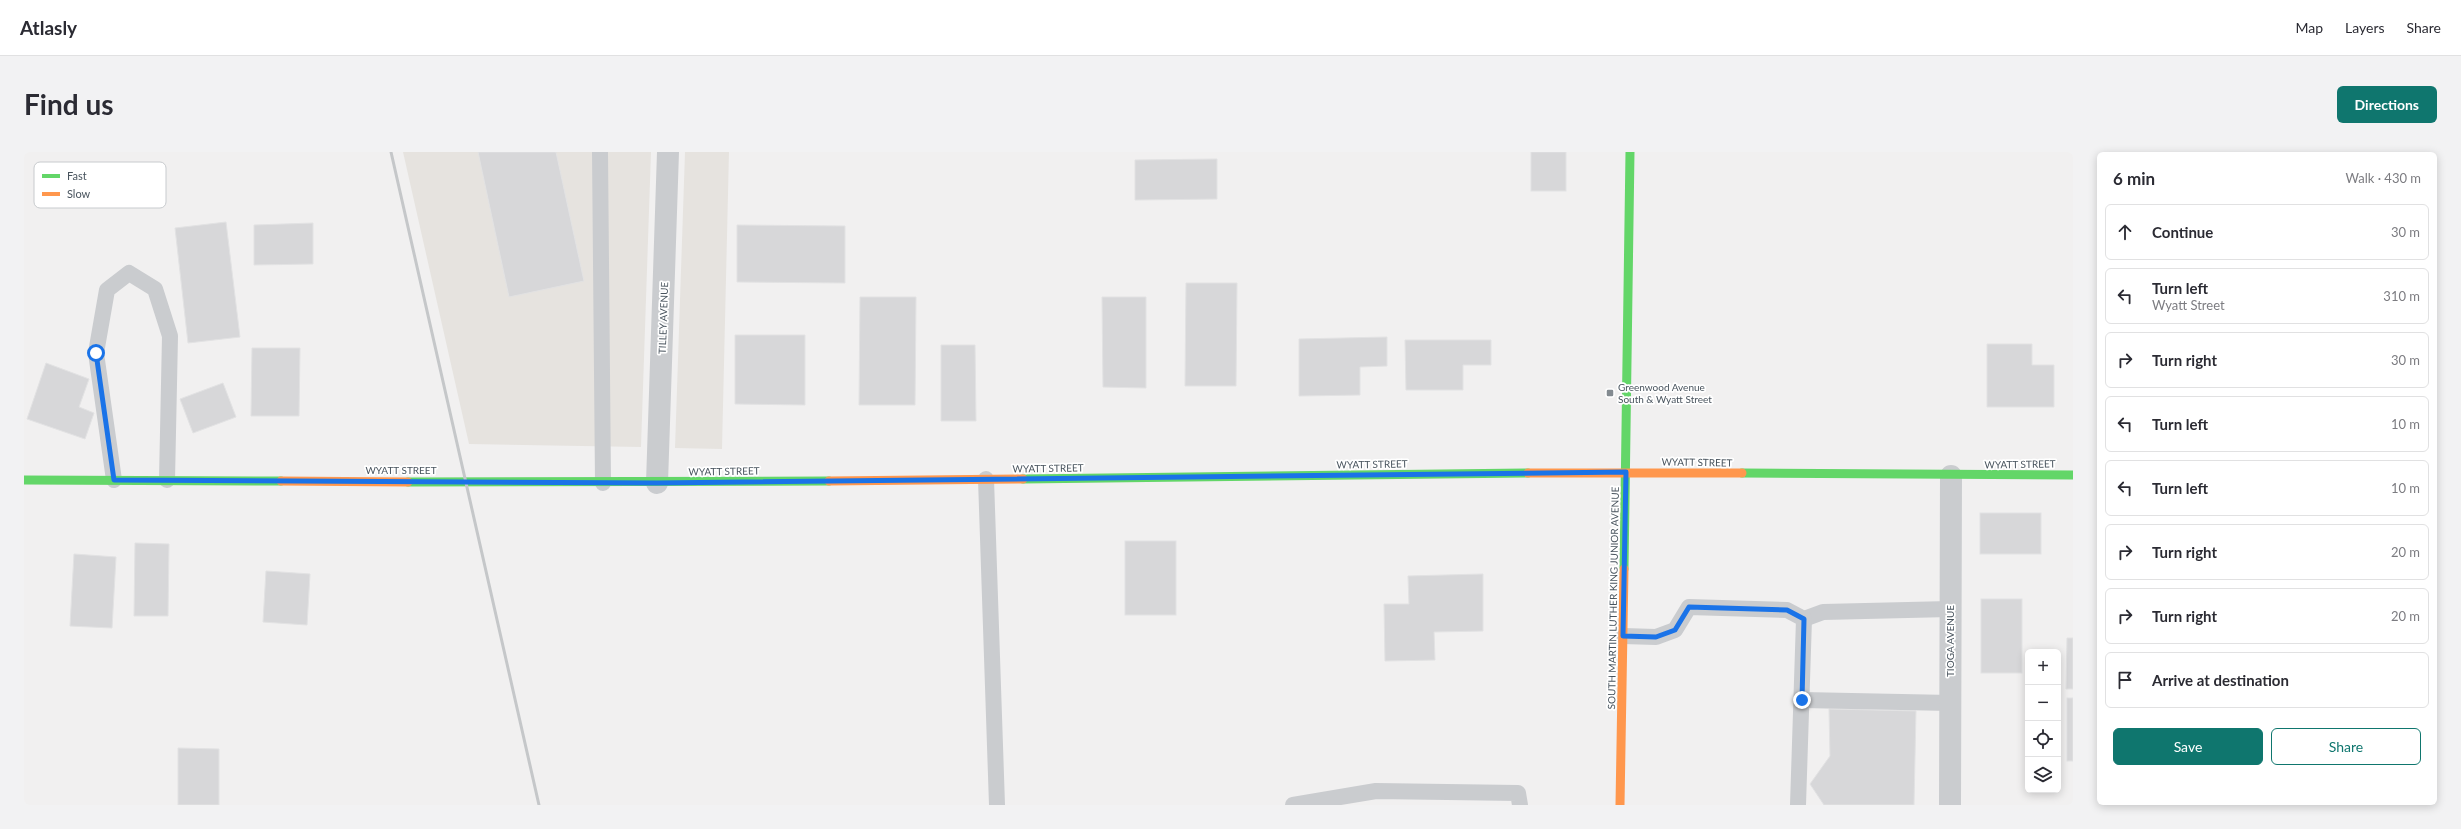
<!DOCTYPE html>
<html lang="en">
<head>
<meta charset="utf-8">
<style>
	:root { --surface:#fff; --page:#f2f2f3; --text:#2b2b33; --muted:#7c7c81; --line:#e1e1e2; --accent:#0f766e }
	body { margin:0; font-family:Lato,sans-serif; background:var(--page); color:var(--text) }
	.controls { position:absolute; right:12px; bottom:12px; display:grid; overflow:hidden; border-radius:6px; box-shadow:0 2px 10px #0003 }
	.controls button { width:36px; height:36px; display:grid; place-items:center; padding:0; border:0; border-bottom:1px solid var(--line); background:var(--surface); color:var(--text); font:20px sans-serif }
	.stop { position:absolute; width:12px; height:12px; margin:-9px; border:3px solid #1a73e8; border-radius:50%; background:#fff }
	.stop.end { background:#1a73e8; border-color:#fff; box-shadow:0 1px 4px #0008 }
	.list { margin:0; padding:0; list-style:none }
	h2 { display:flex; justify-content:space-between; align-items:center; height:52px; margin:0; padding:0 16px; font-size:17px }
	h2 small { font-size:13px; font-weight:400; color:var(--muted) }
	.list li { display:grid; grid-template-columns:26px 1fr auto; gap:12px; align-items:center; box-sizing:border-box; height:56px; margin:0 8px 8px; padding:0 8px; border:1px solid var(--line); border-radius:6px }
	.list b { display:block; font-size:15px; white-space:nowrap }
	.list p { margin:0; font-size:13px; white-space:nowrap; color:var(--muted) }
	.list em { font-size:13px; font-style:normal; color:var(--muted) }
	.actions { display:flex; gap:8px; padding:12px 16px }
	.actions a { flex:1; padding:9px 0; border:1px solid var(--accent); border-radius:6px; text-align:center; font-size:14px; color:var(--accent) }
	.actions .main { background:var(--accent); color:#fff }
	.icon { flex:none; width:22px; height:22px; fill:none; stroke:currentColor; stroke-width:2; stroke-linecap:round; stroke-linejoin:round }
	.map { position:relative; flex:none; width:2049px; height:653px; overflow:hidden; border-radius:6px }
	header { display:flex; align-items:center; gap:24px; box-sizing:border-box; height:56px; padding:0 20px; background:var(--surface); border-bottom:1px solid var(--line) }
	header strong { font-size:19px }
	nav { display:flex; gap:22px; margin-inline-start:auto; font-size:14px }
	.intro { display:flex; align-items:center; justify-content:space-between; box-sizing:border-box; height:96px; padding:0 24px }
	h1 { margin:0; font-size:28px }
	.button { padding:10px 18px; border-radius:6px; background:var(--accent); color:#fff; font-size:14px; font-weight:700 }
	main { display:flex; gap:24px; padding:0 24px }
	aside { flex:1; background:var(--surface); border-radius:6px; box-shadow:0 2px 10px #0003 }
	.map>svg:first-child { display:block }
</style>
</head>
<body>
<header>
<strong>Atlasly</strong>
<nav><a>Map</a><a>Layers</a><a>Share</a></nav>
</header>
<div class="intro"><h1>Find us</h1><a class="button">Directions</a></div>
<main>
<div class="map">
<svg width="2049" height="653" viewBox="0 0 2049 653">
	<rect width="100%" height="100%" fill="#f1f0f0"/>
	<!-- commercial -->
	<g fill="#e6e3df">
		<polygon points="379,0 627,0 617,295 445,292"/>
		<polygon points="661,0 705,0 698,297 651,296"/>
	</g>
	<!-- building -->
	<g fill="#d7d7d9" stroke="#e2e2e3">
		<polygon points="454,0 532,0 560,129 485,145"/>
		<rect x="1507" y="0" width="35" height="39"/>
		<polygon points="1193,7 1193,47 1111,48 1111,8"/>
		<polygon points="202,70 216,185 164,191 151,76"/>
		<polygon points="289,71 289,112 230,113 230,73"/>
		<polygon points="713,73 821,74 821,131 713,130"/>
		<polygon points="1162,131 1213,131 1212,234 1161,234"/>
		<polygon points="836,145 892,145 891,253 835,253"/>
		<polygon points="1078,145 1122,145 1122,236 1079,235"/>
		<polygon points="711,183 781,183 781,253 711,252"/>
		<polygon points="1363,185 1363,214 1336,215 1336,243 1275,244 1275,187"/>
		<polygon points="1381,188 1467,188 1467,213 1439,213 1439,238 1382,238"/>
		<polygon points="1963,192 2008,192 2008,213 2030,213 2030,255 1963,255"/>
		<polygon points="917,193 951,193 952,269 917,269"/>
		<polygon points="228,196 276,196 275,264 227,264"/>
		<polygon points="22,211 65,227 55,255 70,261 61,287 3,267"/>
		<polygon points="199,231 212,265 169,281 156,247"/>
		<rect x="1956" y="361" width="61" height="41"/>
		<rect x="1101" y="389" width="51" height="74"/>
		<polygon points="111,391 145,392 144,464 110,464"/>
		<polygon points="50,402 92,405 88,476 46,474"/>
		<polygon points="242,419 286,422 283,473 239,470"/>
		<polygon points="1459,422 1459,479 1410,480 1411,508 1361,509 1360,452 1385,452 1384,424"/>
		<rect x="1957" y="447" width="41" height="74"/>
		<polygon points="2043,486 2049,486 2049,537 2042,537"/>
		<rect x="2043" y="546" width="6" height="63"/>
		<polygon points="1805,557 1892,559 1890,653 1800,653 1786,632 1806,604"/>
		<polygon points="154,596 195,597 195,653 154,653"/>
	</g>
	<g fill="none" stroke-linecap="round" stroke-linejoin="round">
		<!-- lane -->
		<g stroke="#cacccf" stroke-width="16">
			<polyline points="576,0 579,331"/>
			<polyline points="962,327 973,653"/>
			<polyline points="90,328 72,201 83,138 105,121 131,137 146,184 143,328"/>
			<polyline points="1780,467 1799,460 1926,457"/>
			<polyline points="1599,484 1632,485 1651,478 1665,455 1763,458 1780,467 1774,653"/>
			<polyline points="1778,548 1927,551"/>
			<polyline points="1269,653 1352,639 1494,641 1496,653"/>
		</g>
		<!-- street -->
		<g stroke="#cacccf" stroke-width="22">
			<polyline points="633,331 644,0"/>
			<polyline points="1926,653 1927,324"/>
		</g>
		<!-- fast -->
		<g stroke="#63d668" stroke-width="9">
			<polyline points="1718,321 2049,323"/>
			<polyline points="999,327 1504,321"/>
			<polyline points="0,328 257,329"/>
			<polyline points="384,330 805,329"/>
			<polyline points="1600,417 1606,0"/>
		</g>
		<!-- slow -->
		<g stroke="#ff974d" stroke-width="9">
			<polyline points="1504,321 1718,321"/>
			<polyline points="257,329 384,330"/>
			<polyline points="805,329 999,327"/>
			<polyline points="1596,653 1600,417"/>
		</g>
		<!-- rail -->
		<polyline stroke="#c5c7c9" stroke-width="3" points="367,0 515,653"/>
	</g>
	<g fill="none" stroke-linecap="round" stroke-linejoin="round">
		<!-- route -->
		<polyline stroke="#1a73e8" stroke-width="5" points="72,201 90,328 633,331 1602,320 1599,484 1632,485 1651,478 1665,455 1763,458 1780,467 1778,548"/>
	</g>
	<!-- markers -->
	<rect fill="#838a90" stroke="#fff" stroke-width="1.5" x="1582" y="237" width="8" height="8" rx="2"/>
	<g text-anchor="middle" stroke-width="3.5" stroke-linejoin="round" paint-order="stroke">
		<!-- street labels -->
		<g font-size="10" fill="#48535d" stroke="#fff">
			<text transform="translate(639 166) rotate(-88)" y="4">TILLEY AVENUE</text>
			<text transform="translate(1673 310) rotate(1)" y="4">WYATT STREET</text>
			<text transform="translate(1348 312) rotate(-1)" y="4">WYATT STREET</text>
			<text transform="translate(1996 312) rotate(-1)" y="4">WYATT STREET</text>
			<text transform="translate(1024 316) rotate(-1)" y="4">WYATT STREET</text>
			<text x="377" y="322">WYATT STREET</text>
			<text transform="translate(700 319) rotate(-1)" y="4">WYATT STREET</text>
			<text transform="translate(1589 446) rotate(-89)" y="4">SOUTH MARTIN LUTHER KING JUNIOR AVENUE</text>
			<text transform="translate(1926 489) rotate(-90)" y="4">TIOGA AVENUE</text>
		</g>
		<!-- poi labels -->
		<g font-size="10" fill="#48535d" stroke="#fff" text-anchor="start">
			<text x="1594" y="239">Greenwood Avenue<tspan x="1594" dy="12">South &amp; Wyatt Street</tspan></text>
		</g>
	</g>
	<!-- legend -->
	<rect x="10" y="10" width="132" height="46" rx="6" fill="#fff" stroke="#c8cbce" stroke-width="1"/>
	<rect x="18" y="22" width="18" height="4" fill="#63d668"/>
	<rect x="18" y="40" width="18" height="4" fill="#ff974d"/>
	<g font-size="11" fill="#48535d">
		<text x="43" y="28">Fast</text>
		<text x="43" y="46">Slow</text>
	</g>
</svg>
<div class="controls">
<button>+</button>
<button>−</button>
<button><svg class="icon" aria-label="locate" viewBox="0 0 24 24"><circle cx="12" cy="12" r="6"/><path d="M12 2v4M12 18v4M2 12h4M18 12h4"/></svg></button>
<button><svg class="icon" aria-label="layers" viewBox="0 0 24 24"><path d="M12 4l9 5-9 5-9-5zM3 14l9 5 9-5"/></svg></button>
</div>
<div class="stop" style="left:72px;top:201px"></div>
<div class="stop end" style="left:1778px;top:548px"></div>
</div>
<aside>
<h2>6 min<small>Walk · 430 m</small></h2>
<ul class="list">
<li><svg class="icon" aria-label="ahead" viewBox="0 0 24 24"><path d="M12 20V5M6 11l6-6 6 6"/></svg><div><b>Continue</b></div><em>30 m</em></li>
<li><svg class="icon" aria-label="left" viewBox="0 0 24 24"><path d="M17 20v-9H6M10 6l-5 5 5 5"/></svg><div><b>Turn left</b><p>Wyatt Street</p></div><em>310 m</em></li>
<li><svg class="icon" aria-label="right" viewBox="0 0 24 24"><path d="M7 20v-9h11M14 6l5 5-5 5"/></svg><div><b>Turn right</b></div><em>30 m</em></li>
<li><svg class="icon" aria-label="left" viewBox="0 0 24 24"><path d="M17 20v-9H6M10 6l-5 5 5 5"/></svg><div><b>Turn left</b></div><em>10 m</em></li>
<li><svg class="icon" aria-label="left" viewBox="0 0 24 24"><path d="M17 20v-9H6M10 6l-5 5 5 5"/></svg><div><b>Turn left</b></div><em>10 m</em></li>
<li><svg class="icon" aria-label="right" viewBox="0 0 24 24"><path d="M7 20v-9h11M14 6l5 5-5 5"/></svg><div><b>Turn right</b></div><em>20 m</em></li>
<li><svg class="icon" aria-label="right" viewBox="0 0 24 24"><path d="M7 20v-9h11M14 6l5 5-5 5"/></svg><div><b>Turn right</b></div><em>20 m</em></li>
<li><svg class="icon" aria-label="arrive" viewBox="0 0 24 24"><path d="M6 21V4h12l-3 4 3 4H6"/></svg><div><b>Arrive at destination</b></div></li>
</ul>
<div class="actions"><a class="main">Save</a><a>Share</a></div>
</aside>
</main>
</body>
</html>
